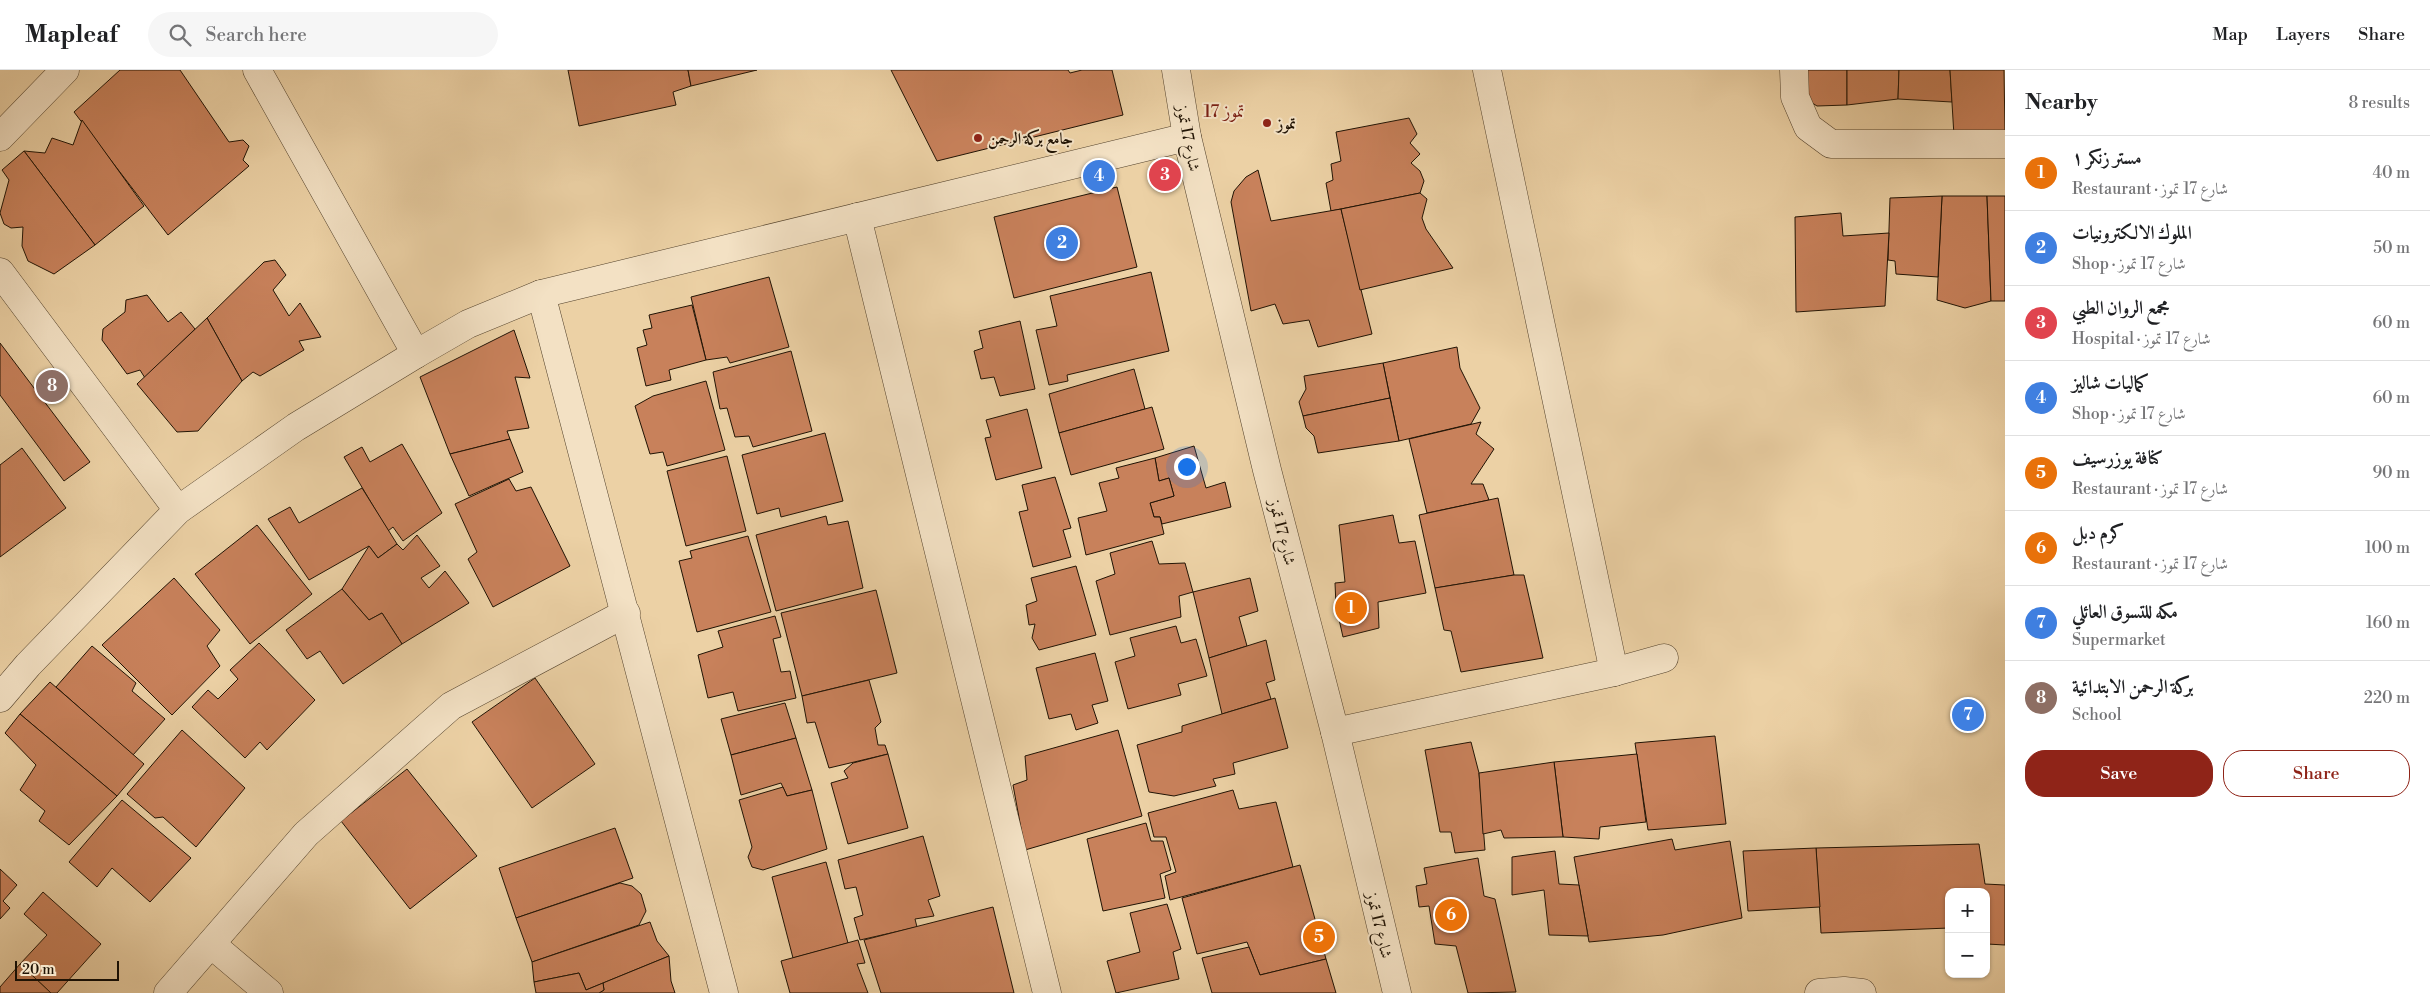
<!DOCTYPE html>
<html lang="en">
<head>
<meta charset="utf-8">
<style>
	:root { --surface:#fff; --page:#f6f6f6; --text:#202124; --muted:#757577; --line:#e0e0e0; --accent:#8f2418 }
	body { margin:0; font-family:"Libre Bodoni",Amiri,serif; background:var(--page); color:var(--text) }
	.controls { position:absolute; right:15px; bottom:15px; display:grid; overflow:hidden; border-radius:10px; box-shadow:0 1px 4px #0004 }
	.controls button { width:45px; height:45px; display:grid; place-items:center; padding:0; border:0; border-bottom:1px solid var(--line); background:var(--surface); color:var(--text); font:25px sans-serif }
	.scale { position:absolute; left:15px; bottom:12px; width:104px; box-sizing:border-box; padding-left:5px; border:2px solid #201304; border-top:0; font-size:14px; line-height:18px; white-space:nowrap; color:#201304; -webkit-text-stroke:4px #f3e1c4; paint-order:stroke }
	.you { position:absolute; left:1186px; top:396px; width:18px; height:18px; margin:-12px; border:4px solid #fff; border-radius:50%; background:#1a73e8; box-shadow:0 0 0 8px #1a73e833 }
	.badge { display:grid; place-items:center; width:32px; height:32px; border-radius:50%; background:var(--accent); color:#fff; font-size:16px; font-weight:700 }
	.pin { position:absolute; translate:-50% -50%; border:2px solid #fff; box-shadow:0 1px 5px #0006 }
	.list { margin:0; padding:0; list-style:none }
	h2 { display:flex; justify-content:space-between; align-items:center; height:65px; margin:0; padding:0 20px; font-size:21px }
	h2 small { font-size:16px; font-weight:400; color:var(--muted) }
	.list li { display:grid; grid-template-columns:32px 1fr auto; gap:15px; align-items:center; box-sizing:border-box; height:75px; padding:0 20px; border-top:1px solid var(--line) }
	.list b { display:block; font-size:19px; white-space:nowrap }
	.list p { margin:0; font-size:16px; white-space:nowrap; color:var(--muted) }
	.list em { font-size:16px; font-style:normal; color:var(--muted) }
	.actions { display:flex; gap:10px; padding:15px 20px }
	.actions a { flex:1; padding:11px 0; border:1px solid var(--accent); border-radius:20px; text-align:center; font-size:18px; color:var(--accent) }
	.actions .main { background:var(--accent); color:#fff }
	.icon { flex:none; width:28px; height:28px; fill:none; stroke:currentColor; stroke-width:2; stroke-linecap:round; stroke-linejoin:round }
	.map { position:relative; flex:none; width:2005px; height:923px; overflow:hidden }
	header { display:flex; align-items:center; gap:30px; box-sizing:border-box; height:70px; padding:0 25px; background:var(--surface); border-bottom:1px solid var(--line) }
	header strong { font-size:24px }
	nav { display:flex; gap:28px; margin-inline-start:auto; font-size:18px }
	.search { width:350px; height:45px; background:var(--page); display:flex; align-items:center; gap:12px; box-sizing:border-box; padding:0 18px; border-radius:28px; color:var(--muted); font-size:19px }
	main { display:flex }
	aside { flex:1; background:var(--surface) }
	.map>svg:first-child { display:block }
</style>
</head>
<body>
<header>
<strong>Mapleaf</strong>
<div class="search"><svg class="icon" aria-label="search" viewBox="0 0 24 24"><circle cx="10" cy="10" r="6"/><path d="M15 15l6 6"/></svg>Search here</div>
<nav><a>Map</a><a>Layers</a><a>Share</a></nav>
</header>
<main>
<div class="map">
<svg width="2005" height="923" viewBox="0 0 2005 923">
	<rect width="100%" height="100%" fill="#ecd1a5"/>
	<filter id="stains"><feTurbulence type="fractalNoise" baseFrequency=".004" numOctaves="4"/><feColorMatrix values="0 0 0 0 .2 0 0 0 0 .09 0 0 0 0 .02 0 0 0 .5 -.17"/></filter>
	<radialGradient id="worn" r=".72"><stop offset=".6" stop-color="#630" stop-opacity="0"/><stop offset="1" stop-color="#630" stop-opacity=".3"/></radialGradient>
	<!-- building -->
	<g fill="#c8815b" stroke="#201304">
		<polygon points="120,0 180,0 229,72 243,70 249,76 243,90 249,96 168,165 74,42"/>
		<polygon points="568,0 688,0 691,16 673,22 676,35 579,56"/>
		<polygon points="688,0 757,0 691,16"/>
		<polygon points="891,0 1068,0 1070,3 1082,0 1112,0 1123,45 937,91"/>
		<polygon points="1801,0 1847,0 1847,35 1817,36 1803,27"/>
		<polygon points="1847,0 1899,0 1898,29 1847,35"/>
		<polygon points="1899,0 1950,0 1952,32 1898,29"/>
		<polygon points="1950,0 2004,0 2005,63 1954,66"/>
		<polygon points="1409,48 1417,64 1410,73 1420,84 1411,93 1420,101 1424,111 1420,123 1331,141 1326,113 1333,110 1331,94 1341,91 1336,62"/>
		<polygon points="82,50 144,136 95,175 24,81 45,83 52,68 73,75"/>
		<polygon points="24,81 95,175 54,204 28,191 22,176 23,157 11,158 4,154 0,143 9,110 2,100"/>
		<polygon points="1258,100 1271,151 1341,139 1372,264 1318,277 1309,250 1283,254 1275,234 1251,241 1231,132 1234,121 1246,107"/>
		<polygon points="1117,117 1137,197 1014,228 994,147"/>
		<polygon points="1420,123 1427,129 1422,148 1426,159 1453,198 1360,220 1341,139"/>
		<polygon points="1942,126 1987,126 1991,231 1965,238 1937,230"/>
		<polygon points="1942,126 1938,207 1896,204 1895,191 1888,190 1890,128"/>
		<polygon points="1987,126 2005,126 2005,231 1991,231"/>
		<polygon points="1841,143 1843,166 1889,163 1885,236 1796,242 1795,147"/>
		<polygon points="275,190 286,205 273,220 289,246 300,233 321,267 299,271 304,280 260,306 253,302 242,311 207,248 264,192"/>
		<polygon points="1151,202 1169,281 1067,305 1068,311 1049,315 1036,260 1057,256 1050,226"/>
		<polygon points="769,207 789,277 730,293 727,287 706,290 691,227"/>
		<polygon points="147,225 168,252 181,242 195,259 145,308 140,300 127,304 102,270 103,259 125,242 126,230"/>
		<polygon points="692,235 706,290 669,300 671,310 646,316 637,278 647,275 643,260 652,258 649,245"/>
		<polygon points="207,248 242,311 198,361 177,362 137,314"/>
		<polygon points="1020,251 1035,319 1000,326 994,307 981,309 974,281 983,278 979,261"/>
		<polygon points="514,260 530,308 515,307 529,358 507,361 510,369 450,384 420,307"/>
		<polygon points="0,273 90,392 64,411 0,325"/>
		<polygon points="1457,277 1460,298 1480,338 1471,354 1399,371 1383,293"/>
		<polygon points="791,281 812,361 753,377 749,366 735,367 727,338 720,339 713,302"/>
		<polygon points="1383,293 1390,328 1303,346 1299,332 1306,319 1304,306"/>
		<polygon points="1134,299 1145,339 1059,363 1049,324"/>
		<polygon points="706,311 725,380 667,396 663,382 650,384 635,336 653,326"/>
		<polygon points="1390,328 1399,371 1318,383 1314,366 1306,358 1303,346"/>
		<polygon points="1152,337 1164,379 1071,405 1059,363"/>
		<polygon points="1027,339 1042,398 996,410 985,368 991,367 986,350"/>
		<polygon points="1481,352 1476,364 1494,379 1471,414 1483,414 1489,430 1427,443 1409,369"/>
		<polygon points="825,363 843,431 781,447 779,438 757,444 742,385"/>
		<polygon points="510,369 523,402 469,426 450,384"/>
		<polygon points="402,374 442,443 403,471 393,457 388,461 344,387 362,377 370,392"/>
		<polygon points="1194,376 1206,418 1225,412 1231,437 1162,454 1160,447 1154,447 1150,433 1174,426 1169,408 1159,411 1155,388"/>
		<polygon points="22,378 66,438 0,487 0,395"/>
		<polygon points="727,386 746,461 686,476 667,401"/>
		<polygon points="1155,388 1159,411 1169,408 1174,426 1150,433 1154,447 1160,447 1164,464 1086,485 1078,448 1107,441 1099,413 1119,408 1116,398"/>
		<polygon points="1055,407 1071,458 1063,460 1071,487 1033,497 1019,442 1028,440 1022,415"/>
		<polygon points="509,409 516,421 531,417 570,496 493,537 468,489 477,482 455,434"/>
		<polygon points="362,418 397,474 378,488 369,476 309,510 268,449 290,437 299,453"/>
		<polygon points="1498,428 1514,505 1435,518 1419,445"/>
		<polygon points="1393,445 1399,473 1415,471 1426,523 1378,532 1379,558 1343,567 1336,536 1335,513 1345,512 1339,455"/>
		<polygon points="826,446 828,455 848,451 863,518 776,541 756,465"/>
		<polygon points="257,455 312,524 250,574 195,504"/>
		<polygon points="417,465 440,496 421,508 429,518 445,501 469,533 402,574 382,543 369,550 342,519 369,476 378,488 397,474 403,480"/>
		<polygon points="748,466 771,542 697,562 679,491 692,488 690,481"/>
		<polygon points="1152,471 1159,494 1185,493 1193,522 1179,526 1181,547 1110,565 1096,511 1115,504 1110,483"/>
		<polygon points="1076,496 1096,565 1039,580 1032,568 1035,554 1029,555 1026,535 1037,531 1031,508"/>
		<polygon points="1514,505 1524,505 1543,588 1461,602 1451,561 1444,560 1435,518"/>
		<polygon points="174,508 220,560 207,576 220,596 172,645 102,575"/>
		<polygon points="1250,508 1258,541 1239,547 1247,576 1209,588 1193,522"/>
		<polygon points="342,519 369,550 382,543 402,574 343,614 320,581 307,589 286,560"/>
		<polygon points="876,520 897,603 802,626 781,543"/>
		<polygon points="775,546 781,567 773,569 781,602 790,601 796,628 738,641 733,622 708,628 698,585 723,577 718,561"/>
		<polygon points="1176,556 1181,573 1196,569 1207,606 1178,614 1181,625 1128,639 1115,592 1135,586 1130,568"/>
		<polygon points="1266,570 1275,610 1266,613 1271,629 1222,644 1209,588"/>
		<polygon points="259,573 315,630 267,680 260,672 245,688 192,637 208,620 218,629 238,609 230,600"/>
		<polygon points="92,576 136,613 132,621 165,649 133,685 56,617"/>
		<polygon points="1095,583 1108,631 1092,635 1098,653 1076,660 1071,644 1049,649 1036,598"/>
		<polygon points="535,608 595,694 532,738 472,652"/>
		<polygon points="869,610 881,652 875,658 878,675 885,675 888,684 829,698 815,652 807,653 802,626"/>
		<polygon points="50,612 144,694 117,726 20,644"/>
		<polygon points="1275,628 1288,678 1233,693 1235,704 1213,709 1216,716 1174,726 1149,722 1137,675 1182,662 1182,656"/>
		<polygon points="785,633 796,668 731,685 721,649"/>
		<polygon points="20,644 117,726 69,775 39,751 45,741 20,720 36,695 5,663"/>
		<polygon points="182,660 245,718 196,777 163,747 155,748 127,724"/>
		<polygon points="1118,660 1142,746 1025,780 1013,715 1027,710 1025,686"/>
		<polygon points="1715,666 1726,754 1648,760 1635,673"/>
		<polygon points="796,668 812,720 787,726 781,713 741,725 731,685"/>
		<polygon points="1471,672 1479,703 1485,780 1455,783 1451,762 1440,762 1425,680"/>
		<polygon points="888,684 908,758 848,774 831,713 848,708 844,701 853,693"/>
		<polygon points="1637,684 1646,752 1600,757 1599,769 1563,767 1554,692"/>
		<polygon points="1554,692 1563,767 1504,768 1501,760 1483,764 1479,703"/>
		<polygon points="407,699 477,786 410,839 341,751"/>
		<polygon points="783,717 787,726 812,720 827,779 763,800 752,797 748,787 752,777 739,730"/>
		<polygon points="1233,720 1239,739 1276,732 1293,797 1170,830 1165,806 1176,802 1166,767 1154,767 1148,743"/>
		<polygon points="122,730 191,788 150,832 112,798 97,817 69,792"/>
		<polygon points="1146,753 1151,771 1163,771 1171,800 1160,804 1165,828 1103,841 1087,769"/>
		<polygon points="615,758 633,808 516,848 499,798"/>
		<polygon points="923,766 940,826 928,830 934,846 915,849 917,857 860,870 854,848 863,845 856,817 845,819 838,790"/>
		<polygon points="1672,769 1675,780 1730,771 1742,848 1663,865 1589,872 1574,787"/>
		<polygon points="1979,774 1985,814 2005,815 2005,875 1987,874 1987,885 1986,885 1986,822 1949,822 1949,858 1821,863 1816,778"/>
		<polygon points="1816,778 1820,837 1748,841 1743,781"/>
		<polygon points="1555,781 1559,814 1579,815 1588,866 1549,865 1544,820 1512,825 1512,787"/>
		<polygon points="1478,788 1484,826 1495,829 1516,922 1468,923 1456,876 1435,874 1429,836 1419,837 1416,816 1427,814 1424,798"/>
		<polygon points="826,792 848,873 793,888 772,807"/>
		<polygon points="1300,795 1326,889 1260,905 1247,872 1197,884 1182,828"/>
		<polygon points="0,799 17,815 3,831 10,838 0,849"/>
		<polygon points="620,813 632,816 641,824 646,841 639,855 532,892 516,848"/>
		<polygon points="43,822 101,874 57,923 51,923 20,894 47,865 24,844"/>
		<polygon points="1167,834 1181,879 1173,882 1179,909 1116,923 1107,891 1140,882 1130,843"/>
		<polygon points="993,837 1014,923 881,923 864,870"/>
		<polygon points="650,852 657,871 669,886 586,920 579,903 534,912 532,892"/>
		<polygon points="858,870 865,893 857,894 868,923 790,923 781,891"/>
		<polygon points="1249,877 1260,905 1326,889 1336,923 1212,923 1202,888"/>
		<polygon points="669,886 671,911 675,923 599,923 604,920 603,913"/>
		<polygon points="20,894 51,923 0,923 0,917"/>
		<polygon points="579,903 586,920 603,913 604,920 599,923 536,923 534,912"/>
	</g>
	<g fill="none" stroke-linecap="round" stroke-linejoin="round">
		<defs>
			<g id="minor">
				<polyline points="257,0 416,284"/>
				<polyline points="1176,0 1187,67 1267,400 1335,662 1397,923"/>
				<polyline points="1487,0 1614,602"/>
				<polyline points="1794,0 1795,27 1808,57 1831,74 2005,74"/>
				<polyline points="0,67 65,0"/>
				<polyline points="857,147 1047,923"/>
				<polyline points="0,202 178,440"/>
				<polyline points="541,224 724,923"/>
				<polyline points="0,628 28,595 178,440 296,357 416,284 468,254 541,224 1187,67"/>
				<polyline points="1335,662 1614,602 1664,588"/>
				<polyline points="211,874 269,923"/>
				<polyline points="168,923 306,764 451,636 626,543"/>
				<polyline points="1819,923 1844,921 1862,923"/>
			</g>
		</defs>
		<!-- minor casing -->
		<use href="#minor" stroke="#53422c" stroke-width="29"/>
		<!-- minor -->
		<use href="#minor" stroke="#f3e1c4" stroke-width="28"/>
	</g>
	<!-- markers -->
	<g fill="#8f2418" stroke="#f3e1c4" stroke-width="2">
		<circle cx="1267" cy="53" r="5"/>
		<circle cx="978" cy="68" r="5"/>
	</g>
	<g text-anchor="middle" stroke-width="4" stroke-linejoin="round" paint-order="stroke">
		<!-- poi labels -->
		<g font-size="16" font-weight="bold" fill="#201304" stroke="#f3e1c4" text-anchor="start">
			<text x="1277" y="59">تموز</text>
			<text x="988" y="74">جامع بركة الرحمن</text>
		</g>
		<!-- street labels -->
		<g font-size="16" fill="#201304" stroke="#f3e1c4">
			<text transform="translate(1189 68) rotate(79)" y="6">شارع 17 تموز</text>
			<text transform="translate(1283 462) rotate(76)" y="6">شارع 17 تموز</text>
			<text transform="translate(1380 855) rotate(77)" y="6">شارع 17 تموز</text>
		</g>
		<!-- neighbourhood labels -->
		<g font-size="18" fill="#7a1f14" stroke="#f3e1c4">
			<text x="1224" y="47">17 تموز</text>
		</g>
	</g>
	<rect width="100%" height="100%" filter="url(#stains)"/>
	<rect width="100%" height="100%" fill="url(#worn)"/>
</svg>
<div class="controls">
<button>+</button>
<button>−</button>
</div>
<div class="scale">20 m</div>
<div class="you"></div>
<div class="pin badge" style="left:1351px;top:538px;background:#e8710a">1</div>
<div class="pin badge" style="left:1062px;top:173px;background:#3f7fe0">2</div>
<div class="pin badge" style="left:1165px;top:105px;background:#e0444e">3</div>
<div class="pin badge" style="left:1099px;top:106px;background:#3f7fe0">4</div>
<div class="pin badge" style="left:1319px;top:867px;background:#e8710a">5</div>
<div class="pin badge" style="left:1451px;top:845px;background:#e8710a">6</div>
<div class="pin badge" style="left:1968px;top:645px;background:#3f7fe0">7</div>
<div class="pin badge" style="left:52px;top:316px;background:#8d6e63">8</div>
</div>
<aside>
<h2>Nearby<small>8 results</small></h2>
<ul class="list">
<li><span class="badge" style="background:#e8710a">1</span><div><b>مستر زنكر ١</b><p>Restaurant · شارع 17 تموز</p></div><em>40 m</em></li>
<li><span class="badge" style="background:#3f7fe0">2</span><div><b>الملوك الالكترونيات</b><p>Shop · شارع 17 تموز</p></div><em>50 m</em></li>
<li><span class="badge" style="background:#e0444e">3</span><div><b>مجمع الروان الطبي</b><p>Hospital · شارع 17 تموز</p></div><em>60 m</em></li>
<li><span class="badge" style="background:#3f7fe0">4</span><div><b>كماليات شاليز</b><p>Shop · شارع 17 تموز</p></div><em>60 m</em></li>
<li><span class="badge" style="background:#e8710a">5</span><div><b>كنافة يوزرسيف</b><p>Restaurant · شارع 17 تموز</p></div><em>90 m</em></li>
<li><span class="badge" style="background:#e8710a">6</span><div><b>كرم دبل</b><p>Restaurant · شارع 17 تموز</p></div><em>100 m</em></li>
<li><span class="badge" style="background:#3f7fe0">7</span><div><b>مكه للتسوق العائلي</b><p>Supermarket</p></div><em>160 m</em></li>
<li><span class="badge" style="background:#8d6e63">8</span><div><b>بركة الرحمن الابتدائية</b><p>School</p></div><em>220 m</em></li>
</ul>
<div class="actions"><a class="main">Save</a><a>Share</a></div>
</aside>
</main>
</body>
</html>
